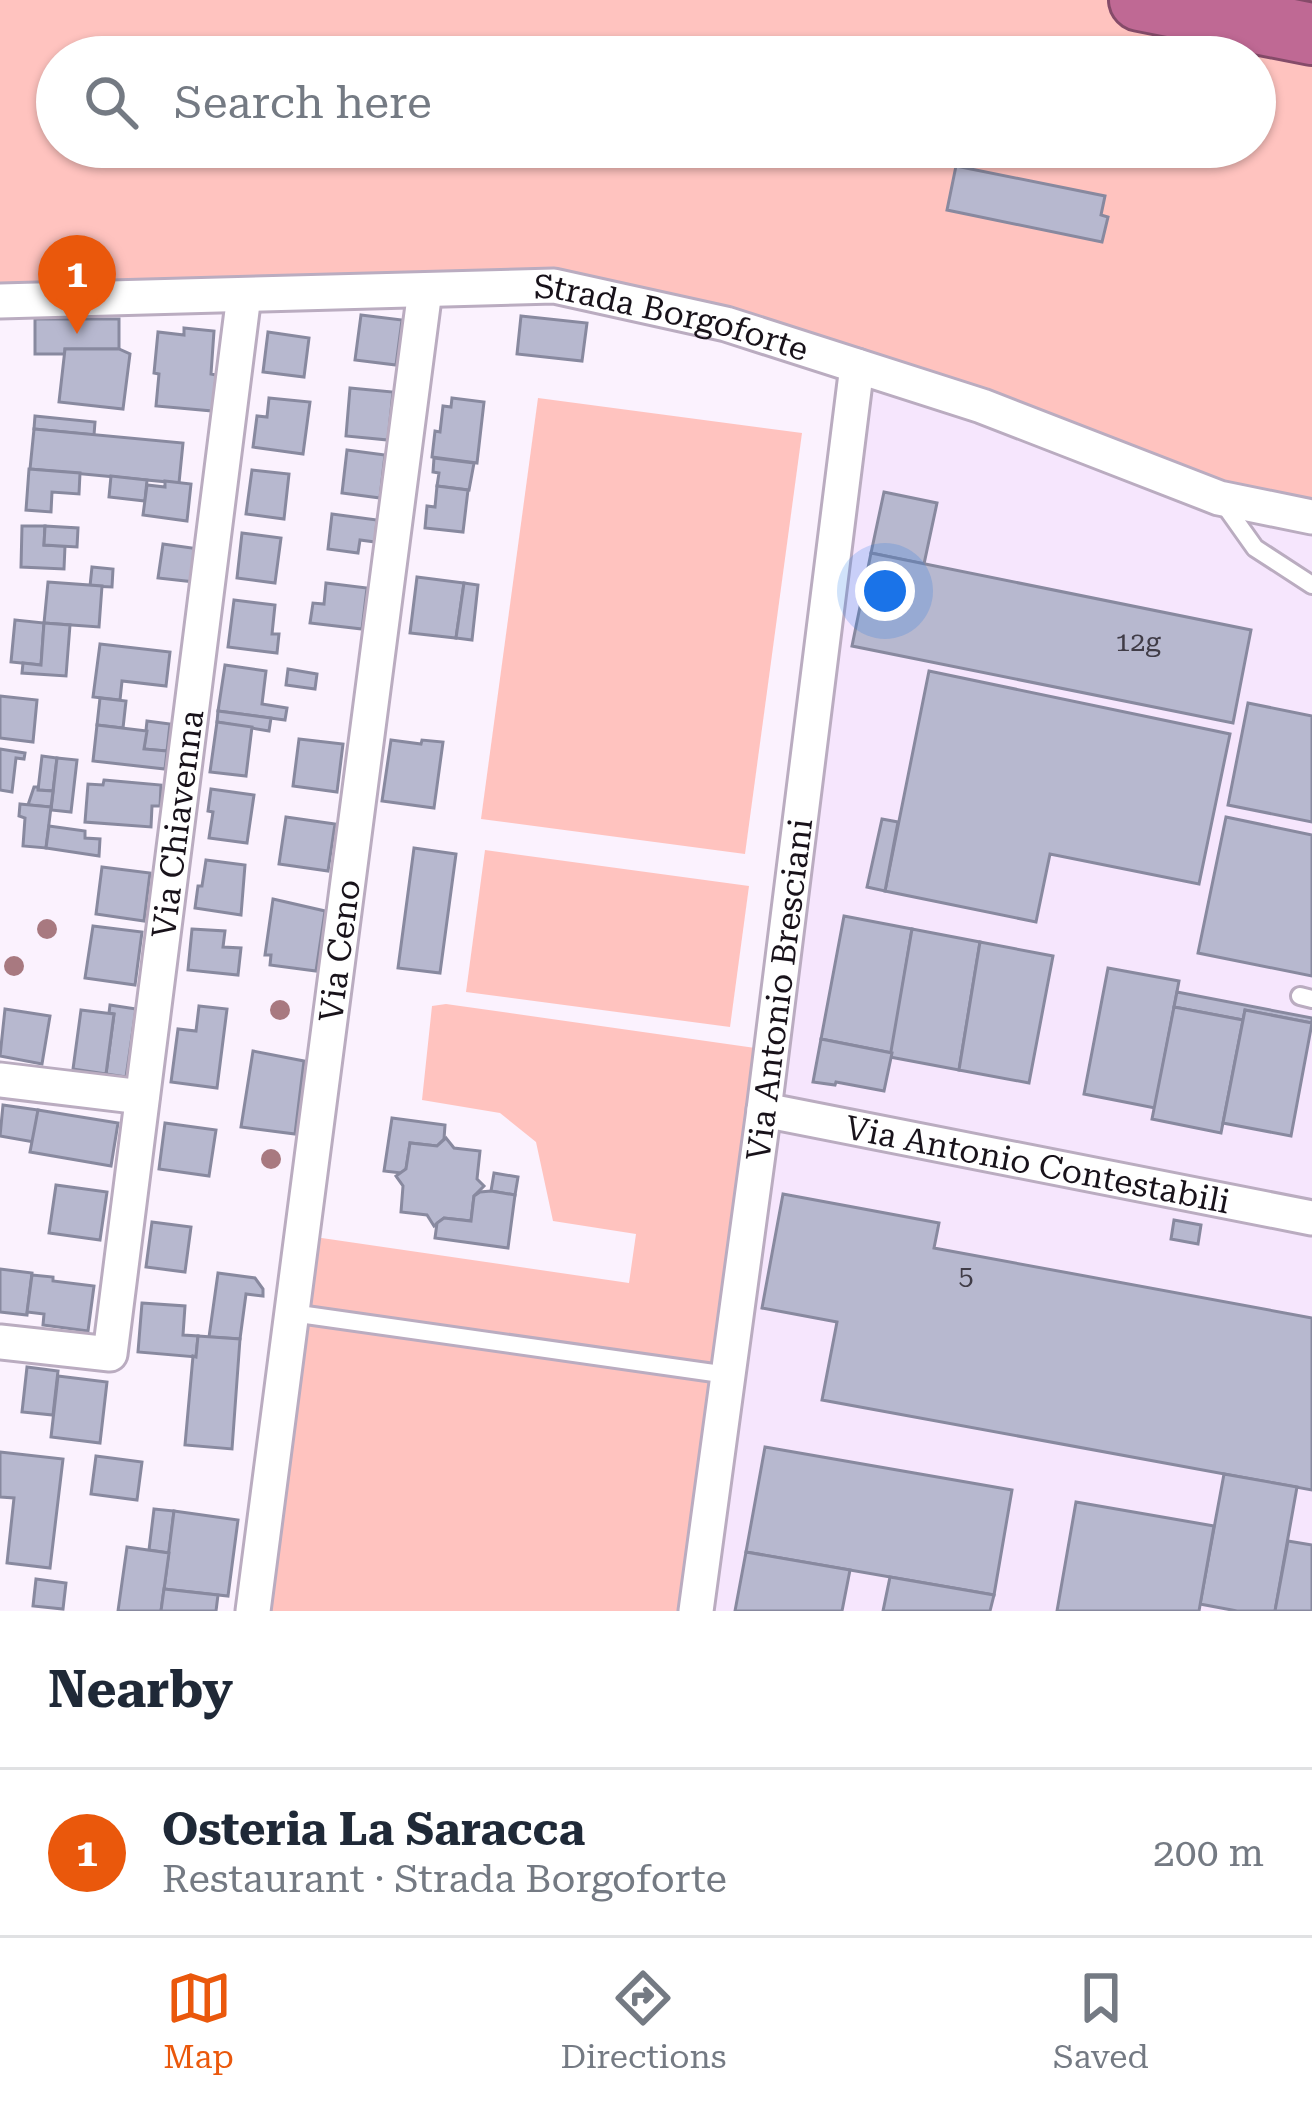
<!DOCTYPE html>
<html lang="en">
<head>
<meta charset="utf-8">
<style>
	:root { --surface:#fff; --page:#f2f2f3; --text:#1f2937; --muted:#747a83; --line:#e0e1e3; --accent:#ea580c }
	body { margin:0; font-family:"Roboto Serif",serif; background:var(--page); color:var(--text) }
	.you { position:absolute; left:885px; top:591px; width:42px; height:42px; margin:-30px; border:9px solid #fff; border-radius:50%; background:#1a73e8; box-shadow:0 0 0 18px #1a73e833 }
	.badge { display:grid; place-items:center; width:78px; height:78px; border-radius:50%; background:var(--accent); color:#fff; font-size:39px; font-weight:700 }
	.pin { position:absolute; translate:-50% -99px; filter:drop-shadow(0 3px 6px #0008) }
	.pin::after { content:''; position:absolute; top:63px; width:42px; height:36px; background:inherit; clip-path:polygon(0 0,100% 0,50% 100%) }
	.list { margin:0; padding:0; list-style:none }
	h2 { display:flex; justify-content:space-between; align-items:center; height:156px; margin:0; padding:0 48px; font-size:51px }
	h2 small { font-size:39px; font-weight:400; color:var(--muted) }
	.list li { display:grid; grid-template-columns:78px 1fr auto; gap:36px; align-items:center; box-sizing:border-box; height:168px; padding:0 48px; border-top:3px solid var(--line) }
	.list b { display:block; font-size:45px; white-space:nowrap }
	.list p { margin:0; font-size:39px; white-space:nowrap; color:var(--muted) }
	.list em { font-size:39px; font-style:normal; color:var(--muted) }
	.icon { flex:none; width:66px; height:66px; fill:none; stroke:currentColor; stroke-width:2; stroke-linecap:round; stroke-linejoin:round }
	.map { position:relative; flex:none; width:1312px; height:1611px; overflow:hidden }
	.search { position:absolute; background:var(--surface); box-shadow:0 3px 9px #0004; left:36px; right:36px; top:36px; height:132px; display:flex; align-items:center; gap:30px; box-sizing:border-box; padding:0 42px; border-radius:66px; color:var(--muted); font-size:45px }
	.sheet { height:324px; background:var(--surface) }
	nav { display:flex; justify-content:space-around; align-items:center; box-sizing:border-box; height:168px; border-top:3px solid var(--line); background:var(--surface); font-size:33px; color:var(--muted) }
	nav a { display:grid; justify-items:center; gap:6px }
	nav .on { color:var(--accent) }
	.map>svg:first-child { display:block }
</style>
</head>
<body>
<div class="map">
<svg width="1312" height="1611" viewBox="0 0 1312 1611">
	<rect width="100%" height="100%" fill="#fbf2fe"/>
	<!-- built -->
	<polygon fill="#f6e6fd" points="857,373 975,423 1222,503 1312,519 1312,1611 693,1611"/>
	<!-- green -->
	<g fill="#ffc3bf" fill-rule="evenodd">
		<path d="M0 0H1312V519L857 373 552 286 0 299ZM57 57H1255V147H57Z"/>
		<polygon points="538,398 802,433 745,854 481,819"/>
		<polygon points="485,850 749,886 730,1027 466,992"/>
		<polygon points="446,1004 770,1050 694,1611 255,1611 308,1236 629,1283 636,1234 553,1221 536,1142 500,1113 422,1100 432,1006"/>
	</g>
	<!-- building -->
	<g fill="#b7b8cf" stroke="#88899f" stroke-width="3">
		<polygon points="956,166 1105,196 1101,215 1108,217 1102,242 947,210"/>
		<polygon points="361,315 402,320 396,365 355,360"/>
		<polygon points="521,316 587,323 582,361 517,354"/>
		<polygon points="35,319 119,319 119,349 65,349 65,354 35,354"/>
		<polygon points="184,328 214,331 211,374 216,375 213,411 156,406 159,374 154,373 158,332 184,335"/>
		<polygon points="268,332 309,338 304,377 263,372"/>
		<polygon points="65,349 119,349 130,354 123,409 59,402"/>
		<polygon points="350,388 393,392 388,440 346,436"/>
		<polygon points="269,398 310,402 303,454 253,447 257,416 267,417"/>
		<polygon points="452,398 484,402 477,463 432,457 435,431 440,432 443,406 451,407"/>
		<polygon points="35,416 95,422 94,435 34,429"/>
		<polygon points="34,429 183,443 179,483 30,469"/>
		<polygon points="347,450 385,455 380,498 342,493"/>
		<polygon points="434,458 474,463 469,490 437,486 439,473 433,472"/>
		<polygon points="29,469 80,473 79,494 52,492 51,512 26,510"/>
		<polygon points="252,470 289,474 284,519 246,514"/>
		<polygon points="111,476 147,480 145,501 109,497"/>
		<polygon points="165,481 191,484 187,521 143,515 147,485 165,487"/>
		<polygon points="437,486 468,490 463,532 425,528 427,506 435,507"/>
		<polygon points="884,492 937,503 924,564 871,553"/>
		<polygon points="332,514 377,520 375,542 360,540 358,553 328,549"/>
		<polygon points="22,526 45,526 44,545 65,546 64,569 21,567"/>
		<polygon points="45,526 78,528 77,547 44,545"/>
		<polygon points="242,533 281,538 275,583 237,578"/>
		<polygon points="163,544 199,549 195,582 158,578"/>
		<polygon points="871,553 1251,630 1233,723 852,646"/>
		<polygon points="92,567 113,569 112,587 90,586"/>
		<polygon points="417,577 464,583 456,638 410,633"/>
		<polygon points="48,582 102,586 99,627 44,623"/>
		<polygon points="326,583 367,588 362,629 310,623 313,603 324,604"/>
		<polygon points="464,583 478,585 472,640 456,638"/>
		<polygon points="234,600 275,605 272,634 279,634 277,653 228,647"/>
		<polygon points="15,620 44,623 41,665 11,662"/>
		<polygon points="44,623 70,625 66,676 22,673 23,663 41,665"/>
		<polygon points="100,644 170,652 166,686 122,681 120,700 93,697"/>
		<polygon points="225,665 266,671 262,704 287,708 285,720 218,711"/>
		<polygon points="288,669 317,674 315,689 286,685"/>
		<polygon points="929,671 1230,734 1199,884 1050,854 1036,922 885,891"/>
		<polygon points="0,696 37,700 33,742 0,738"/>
		<polygon points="100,698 126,701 123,728 97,725"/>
		<polygon points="1248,703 1312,716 1312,822 1228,805"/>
		<polygon points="218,711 271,718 269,731 217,722"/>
		<polygon points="147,721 170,724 167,751 144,749"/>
		<polygon points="217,722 252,727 246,776 210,772"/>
		<polygon points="97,725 147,731 144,749 167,751 165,769 93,761"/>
		<polygon points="299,739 343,744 337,792 293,786"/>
		<polygon points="391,740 421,744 422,740 443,742 434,808 382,801"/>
		<polygon points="0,749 25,753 24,759 16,758 12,792 0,790"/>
		<polygon points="42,756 57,758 53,791 38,790"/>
		<polygon points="57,758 77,760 71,812 51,810"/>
		<polygon points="104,780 161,785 160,806 152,806 151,827 85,822 88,784 103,785"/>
		<polygon points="34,787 38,787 38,790 53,791 51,807 28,805"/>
		<polygon points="211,789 254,795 247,843 209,838 213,812 208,811"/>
		<polygon points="20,804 51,807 46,848 23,846 25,818 19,816"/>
		<polygon points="286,817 335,824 328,871 279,864"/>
		<polygon points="1226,817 1312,835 1312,976 1198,953"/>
		<polygon points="882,819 898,822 885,891 867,887"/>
		<polygon points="49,826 85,831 85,838 100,839 99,856 46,848"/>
		<polygon points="414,848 456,854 440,973 398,968"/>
		<polygon points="206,860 245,865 241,915 195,908 198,886 202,886"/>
		<polygon points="102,867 150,873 144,921 96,914"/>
		<polygon points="273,899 325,911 316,971 270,965 271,955 265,955"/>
		<polygon points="844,916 912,929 892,1053 821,1039"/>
		<polygon points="93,926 142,932 135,985 85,978"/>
		<polygon points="192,929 225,931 223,947 241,948 238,975 188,970"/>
		<polygon points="912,929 980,942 959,1070 890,1057"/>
		<polygon points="980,942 1053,956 1029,1083 959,1070"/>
		<polygon points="1108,968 1179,981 1155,1108 1084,1094"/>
		<polygon points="1177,992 1312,1018 1312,1023 1245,1010 1243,1020 1174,1007"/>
		<polygon points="110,1005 136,1009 126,1077 106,1074 114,1014 109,1013"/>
		<polygon points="199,1006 227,1009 217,1088 171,1082 178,1029 196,1031"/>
		<polygon points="1174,1007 1243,1020 1221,1133 1152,1119"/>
		<polygon points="5,1009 50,1016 42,1064 0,1056"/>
		<polygon points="81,1010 114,1014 106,1074 73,1069"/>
		<polygon points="1245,1010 1312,1023 1291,1136 1223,1123"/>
		<polygon points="821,1039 892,1053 884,1091 836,1082 835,1085 813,1082"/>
		<polygon points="253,1051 304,1061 295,1134 241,1127"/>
		<polygon points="3,1105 38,1110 34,1142 0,1136"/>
		<polygon points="38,1110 118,1123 111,1166 30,1152"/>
		<polygon points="392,1118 445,1125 444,1139 437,1146 410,1143 406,1169 401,1173 384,1171"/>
		<polygon points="165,1123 216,1130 209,1176 159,1169"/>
		<polygon points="446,1138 454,1148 480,1151 477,1179 484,1186 474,1196 471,1221 444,1218 434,1226 427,1215 401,1212 403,1186 396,1176 406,1169 410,1143 437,1146"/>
		<polygon points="494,1173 518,1177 515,1195 491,1191"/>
		<polygon points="56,1185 107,1192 100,1240 49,1233"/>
		<polygon points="491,1191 515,1195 508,1248 435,1238 437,1223 444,1218 471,1221 474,1196 480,1192"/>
		<polygon points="783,1194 939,1223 934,1248 1312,1318 1312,1490 822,1400 837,1322 762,1308"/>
		<polygon points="1174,1220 1201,1225 1198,1244 1171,1239"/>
		<polygon points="152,1222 191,1227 185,1272 146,1267"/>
		<polygon points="0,1269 32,1273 27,1315 0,1312"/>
		<polygon points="218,1273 255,1278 263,1289 263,1296 246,1294 240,1339 209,1337"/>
		<polygon points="32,1275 53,1277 53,1281 94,1286 88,1331 43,1325 44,1314 27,1312"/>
		<polygon points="142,1303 185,1306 183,1335 198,1336 196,1357 138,1352"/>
		<polygon points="198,1336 240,1339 232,1449 185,1445 193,1356 196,1357"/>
		<polygon points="27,1367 58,1371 53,1415 22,1412"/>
		<polygon points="58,1376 107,1382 100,1443 51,1437"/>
		<polygon points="765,1447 1012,1490 994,1595 746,1552"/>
		<polygon points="0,1452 63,1459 50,1568 7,1563 14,1498 0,1497"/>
		<polygon points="96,1456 142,1462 137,1500 91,1494"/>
		<polygon points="1224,1474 1297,1487 1275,1611 1237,1611 1200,1604"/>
		<polygon points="1076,1502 1214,1526 1199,1611 1057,1611"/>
		<polygon points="154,1509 174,1511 169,1553 149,1550"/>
		<polygon points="174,1511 238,1520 228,1596 164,1589"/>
		<polygon points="1288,1541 1312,1545 1312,1611 1275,1611"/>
		<polygon points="127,1547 169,1553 161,1611 118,1611"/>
		<polygon points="746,1552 850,1570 842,1611 735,1611"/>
		<polygon points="890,1577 994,1595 990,1611 883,1611"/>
		<polygon points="36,1579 66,1583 63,1609 33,1606"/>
		<polygon points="164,1589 218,1595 216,1611 161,1611"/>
	</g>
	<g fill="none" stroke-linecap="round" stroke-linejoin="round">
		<defs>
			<g id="lane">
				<polyline points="1223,503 1255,548 1312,585"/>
				<polyline points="1300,996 1312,999"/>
				<polyline points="292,1313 728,1375"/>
			</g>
			<g id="street">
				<path id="s1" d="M0 301 554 286 726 324 982 406 1219 498 1312 517"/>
				<polyline points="0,1080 142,1097"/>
				<path id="s2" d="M764 1110 1312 1218"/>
				<path id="s3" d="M0 1342 110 1354 244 295"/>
				<path id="s4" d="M253 1611 425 290"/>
				<path id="s5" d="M696 1611 764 1110 857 366"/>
			</g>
			<polyline id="highway" points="1140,0 1312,34"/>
		</defs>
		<!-- lane casing -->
		<use href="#lane" stroke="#baacc0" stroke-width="22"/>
		<!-- street casing -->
		<use href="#street" stroke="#baacc0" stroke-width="39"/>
		<!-- highway casing -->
		<use href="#highway" stroke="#854b69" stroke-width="66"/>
		<!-- lane -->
		<use href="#lane" stroke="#fff" stroke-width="16"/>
		<!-- street -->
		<use href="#street" stroke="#fff" stroke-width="33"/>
		<!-- highway -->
		<use href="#highway" stroke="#bf6994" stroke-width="60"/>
	</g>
	<!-- trees -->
	<g fill="#a87980">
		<circle cx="47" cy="929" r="10"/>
		<circle cx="14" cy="966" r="10"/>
		<circle cx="280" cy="1010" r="10"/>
		<circle cx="271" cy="1159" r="10"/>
	</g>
	<g text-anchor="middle" stroke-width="9" stroke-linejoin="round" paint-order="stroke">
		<!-- number labels -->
		<g font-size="27" fill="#403c47">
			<text x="1138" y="651">12g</text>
			<text x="966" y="1285">5</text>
		</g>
		<!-- street labels -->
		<g font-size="33" fill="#18121a" stroke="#fff">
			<text dy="12" stroke="none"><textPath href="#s1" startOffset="675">Strada Borgoforte</textPath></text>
			<text dy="12" stroke="none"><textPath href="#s3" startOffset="645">Via Chiavenna</textPath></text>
			<text dy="12" stroke="none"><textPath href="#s4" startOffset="666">Via Ceno</textPath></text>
			<text dy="12" stroke="none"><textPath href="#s5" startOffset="627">Via Antonio Bresciani</textPath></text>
			<text dy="12" stroke="none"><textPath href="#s2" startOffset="279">Via Antonio Contestabili</textPath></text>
		</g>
	</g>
</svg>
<div class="you"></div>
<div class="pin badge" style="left:77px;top:334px">1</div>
<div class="search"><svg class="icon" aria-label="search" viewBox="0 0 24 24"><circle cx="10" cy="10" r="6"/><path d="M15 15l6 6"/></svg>Search here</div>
</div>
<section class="sheet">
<h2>Nearby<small></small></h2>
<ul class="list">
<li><span class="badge">1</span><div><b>Osteria La Saracca</b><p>Restaurant · Strada Borgoforte</p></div><em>200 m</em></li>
</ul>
</section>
<nav>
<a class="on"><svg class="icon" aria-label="map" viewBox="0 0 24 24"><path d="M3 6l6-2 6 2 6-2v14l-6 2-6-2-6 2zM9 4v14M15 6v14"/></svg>Map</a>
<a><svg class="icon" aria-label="directions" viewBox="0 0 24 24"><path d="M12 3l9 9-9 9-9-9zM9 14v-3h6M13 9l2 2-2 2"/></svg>Directions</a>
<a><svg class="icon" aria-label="saved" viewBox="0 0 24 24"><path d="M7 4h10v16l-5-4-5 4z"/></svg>Saved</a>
</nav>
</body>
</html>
